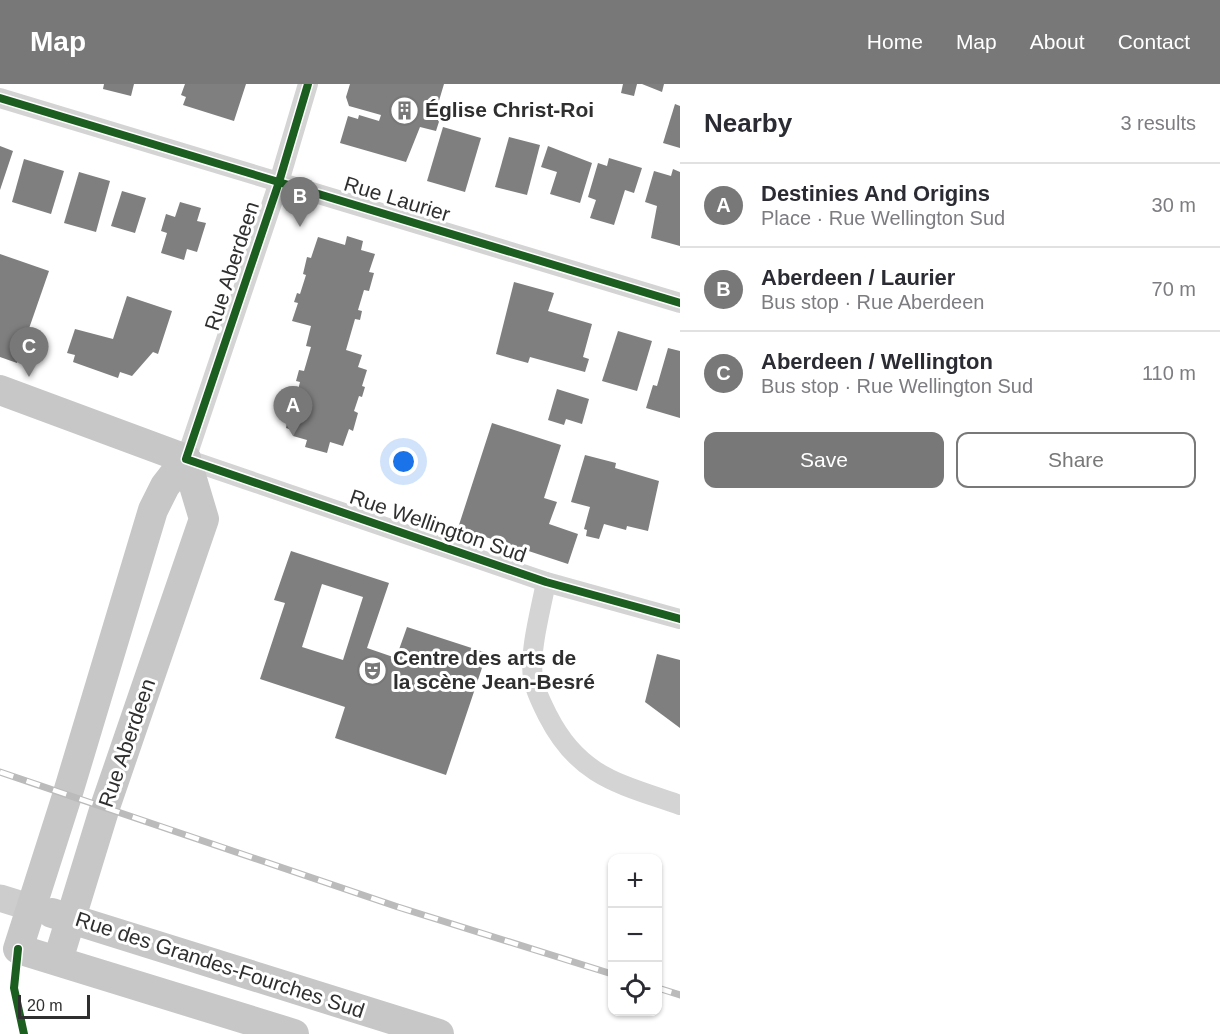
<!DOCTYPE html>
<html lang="en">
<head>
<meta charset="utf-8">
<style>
	:root { --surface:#fff; --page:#f7f7f7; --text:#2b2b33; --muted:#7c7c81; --line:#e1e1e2; --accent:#787878 }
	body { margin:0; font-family:Arial,sans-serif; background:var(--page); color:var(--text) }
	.controls { position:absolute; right:18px; bottom:18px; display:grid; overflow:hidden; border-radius:12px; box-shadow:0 2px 4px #0004 }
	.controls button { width:54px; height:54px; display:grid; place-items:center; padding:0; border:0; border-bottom:2px solid var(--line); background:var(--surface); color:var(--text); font:30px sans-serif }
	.scale { position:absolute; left:18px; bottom:15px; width:72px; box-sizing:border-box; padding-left:6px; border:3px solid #2f2f2f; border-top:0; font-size:16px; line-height:21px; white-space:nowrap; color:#2f2f2f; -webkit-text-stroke:4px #fff; paint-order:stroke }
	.you { position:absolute; left:404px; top:378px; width:21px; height:21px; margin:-15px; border:4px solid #fff; border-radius:50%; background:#1a73e8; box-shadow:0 0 0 9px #1a73e833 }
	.badge { display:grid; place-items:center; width:39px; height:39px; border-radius:50%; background:var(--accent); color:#fff; font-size:20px; font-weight:700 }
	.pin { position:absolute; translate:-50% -50px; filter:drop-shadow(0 2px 3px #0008) }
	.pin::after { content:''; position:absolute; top:32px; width:21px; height:18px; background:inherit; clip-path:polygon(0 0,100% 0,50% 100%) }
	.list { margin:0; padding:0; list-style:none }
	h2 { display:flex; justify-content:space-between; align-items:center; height:78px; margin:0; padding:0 24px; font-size:26px }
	h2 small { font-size:20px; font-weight:400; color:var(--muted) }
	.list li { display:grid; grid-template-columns:39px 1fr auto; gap:18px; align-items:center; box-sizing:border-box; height:84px; padding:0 24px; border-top:2px solid var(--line) }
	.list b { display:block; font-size:22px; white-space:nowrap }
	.list p { margin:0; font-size:20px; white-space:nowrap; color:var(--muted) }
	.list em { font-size:20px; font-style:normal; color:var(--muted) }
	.actions { display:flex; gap:12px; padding:18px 24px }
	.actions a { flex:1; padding:14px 0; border:2px solid var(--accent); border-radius:12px; text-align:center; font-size:21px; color:var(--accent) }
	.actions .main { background:var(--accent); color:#fff }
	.icon { flex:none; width:33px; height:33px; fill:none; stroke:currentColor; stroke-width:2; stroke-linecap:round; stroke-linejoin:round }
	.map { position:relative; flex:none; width:680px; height:950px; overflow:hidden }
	header { display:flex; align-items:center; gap:36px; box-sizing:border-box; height:84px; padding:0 30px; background:var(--accent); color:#fff }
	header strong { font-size:28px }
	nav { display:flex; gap:33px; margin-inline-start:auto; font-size:21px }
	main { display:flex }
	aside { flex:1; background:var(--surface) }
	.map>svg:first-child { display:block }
</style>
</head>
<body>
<header>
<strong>Map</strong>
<nav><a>Home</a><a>Map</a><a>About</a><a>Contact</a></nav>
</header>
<main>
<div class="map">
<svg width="680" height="950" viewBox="0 0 680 950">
	<rect width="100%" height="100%" fill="#fff"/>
	<!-- building -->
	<g fill="#7f7f7f" fill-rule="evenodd">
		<polygon points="104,0 134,0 131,12 103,5"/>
		<polygon points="185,0 246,0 234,37 183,21 186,13 181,11"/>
		<polygon points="350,0 444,0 438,20 444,22 436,47 420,43 406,78 340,59 348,32 358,35 359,31 379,37 381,31 349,22 346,13"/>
		<polygon points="623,0 637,0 634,12 621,9"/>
		<polygon points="642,0 664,0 662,8"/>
		<polygon points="675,20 680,22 680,64 663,59"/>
		<polygon points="443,43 481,54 465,108 427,97"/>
		<polygon points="509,53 540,61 527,111 495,103"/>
		<polygon points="0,62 13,67 0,106"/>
		<polygon points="548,62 592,79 580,119 550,110 557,88 541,83"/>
		<polygon points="609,74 642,84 634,109 625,106 614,141 590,134 596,116 588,113 598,79 607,82"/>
		<polygon points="24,75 64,87 51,130 12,118"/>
		<polygon points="673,85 680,88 680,162 651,154 657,122 645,118 654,87 671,92"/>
		<polygon points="79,88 110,97 96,148 64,139"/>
		<polygon points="122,107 146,114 135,149 111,142"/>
		<polygon points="180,118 201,124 197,137 206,139 197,168 187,165 184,176 161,169 167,149 161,147 166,130 175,133"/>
		<polygon points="347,152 363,157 361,166 375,170 369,188 374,189 369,207 364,206 358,226 362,227 360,236 355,235 346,266 362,271 358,283 367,286 362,302 365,303 362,313 359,312 354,327 358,329 353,347 349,345 343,362 330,358 327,369 305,363 307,356 293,352 295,347 286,344 294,305 298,306 300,298 296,297 299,286 304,287 311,263 306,262 311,242 292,237 298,219 294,218 297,209 300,210 306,191 303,190 307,173 311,174 318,153 345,161"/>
		<polygon points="0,170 49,187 17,279 0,273"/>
		<polygon points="514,198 554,209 548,227 592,240 583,273 589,275 585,288 530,273 528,279 496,270"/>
		<polygon points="127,212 172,227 158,270 153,268 132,292 120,288 118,294 73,278 75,271 67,269 75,245 113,255"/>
		<polygon points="618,247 652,257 637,307 602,297"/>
		<polygon points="668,264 680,267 680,334 646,324 653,301 657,302"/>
		<polygon points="557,305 589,315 582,340 566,335 564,341 548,336"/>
		<polygon points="492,339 561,361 544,414 557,418 549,440 578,450 568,480 458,444"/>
		<polygon points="585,371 616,379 615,384 659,397 648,447 627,442 626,446 604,440 599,455 586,452 587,446 584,445 590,423 571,418"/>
		<path d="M291 467 389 499 367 564 396 574 407 543 487 569 446 691 335 654 345 623 260 595 285 519 274 516ZM322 500 363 513 343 576 302 563Z"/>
		<polygon points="657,570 680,576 680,644 645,618"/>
	</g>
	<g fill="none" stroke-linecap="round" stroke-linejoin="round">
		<!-- minor -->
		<g stroke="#d4d4d4" stroke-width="20">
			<polyline points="308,0 279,98 186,375 546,498 680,535"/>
			<polyline points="0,14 680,219"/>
			<path d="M546 498C541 525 529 567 533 594 535 607 542 620 548 632 579 693 620 700 680 721"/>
		</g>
		<!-- secondary -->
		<polyline stroke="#cdcdcd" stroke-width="27" points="0,814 29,823"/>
		<!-- primary -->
		<g stroke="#c7c7c7" stroke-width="30">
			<polyline points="0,306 186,375"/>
			<polyline points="186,375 165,402 153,426 67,712 18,865 294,950"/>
			<polyline points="52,829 439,950"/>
			<polyline points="58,876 105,723 204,435 186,375"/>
		</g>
		<defs>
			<g id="rail">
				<polyline points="0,688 398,823 612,890"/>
				<polyline points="658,904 680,911"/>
			</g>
		</defs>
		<!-- rail casing -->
		<use href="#rail" stroke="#bbb" stroke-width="7"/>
		<!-- rail -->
		<use href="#rail" stroke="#fff" stroke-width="4.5" stroke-dasharray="14" stroke-linecap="butt"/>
		<defs>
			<g id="cycleway">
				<polyline points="308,0 279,98 186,375 546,498 680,535"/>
				<polyline points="0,14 680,219"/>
				<polyline points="18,865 14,904 24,950"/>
			</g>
		</defs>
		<!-- cycleway casing -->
		<use href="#cycleway" stroke="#fff" stroke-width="11"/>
		<!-- cycleway -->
		<use href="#cycleway" stroke="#1b5e20" stroke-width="8"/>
	</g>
	<!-- icons -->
	<defs>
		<symbol id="building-ring" viewBox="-11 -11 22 22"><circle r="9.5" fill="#fff" stroke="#787878" stroke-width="1.5"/><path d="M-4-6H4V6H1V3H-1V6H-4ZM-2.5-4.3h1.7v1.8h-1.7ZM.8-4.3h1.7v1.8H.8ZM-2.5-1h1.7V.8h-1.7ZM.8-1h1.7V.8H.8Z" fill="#787878"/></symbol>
		<symbol id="theatre-ring" viewBox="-11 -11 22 22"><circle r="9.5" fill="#fff" stroke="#787878" stroke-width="1.5"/><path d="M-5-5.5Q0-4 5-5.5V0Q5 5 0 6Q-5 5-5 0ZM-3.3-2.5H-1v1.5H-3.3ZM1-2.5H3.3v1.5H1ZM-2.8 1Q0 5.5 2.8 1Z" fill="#787878"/></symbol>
	</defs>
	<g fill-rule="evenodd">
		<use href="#building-ring" x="388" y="10" width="33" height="33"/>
		<use href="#theatre-ring" x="356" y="570" width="33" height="33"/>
	</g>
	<g text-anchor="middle" stroke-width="6" stroke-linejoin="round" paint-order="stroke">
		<!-- poi labels -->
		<g font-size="21" font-weight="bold" fill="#2f2f2f" stroke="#fff" text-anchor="start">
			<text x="425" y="33">Église Christ-Roi</text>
			<text x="393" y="581">Centre des arts de<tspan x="393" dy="24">la scène Jean-Besré</tspan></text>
		</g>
		<!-- street labels -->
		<g font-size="21" fill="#2f2f2f" stroke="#fff">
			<text transform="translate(397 115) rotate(17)" y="7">Rue Laurier</text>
			<text transform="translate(232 182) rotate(-72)" y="7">Rue Aberdeen</text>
			<text transform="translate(438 442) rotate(19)" y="7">Rue Wellington Sud</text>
			<text transform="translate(127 659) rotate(-71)" y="7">Rue Aberdeen</text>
			<text transform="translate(220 881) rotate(18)" y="7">Rue des Grandes-Fourches Sud</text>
		</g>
	</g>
</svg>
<div class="controls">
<button>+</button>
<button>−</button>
<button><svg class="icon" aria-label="locate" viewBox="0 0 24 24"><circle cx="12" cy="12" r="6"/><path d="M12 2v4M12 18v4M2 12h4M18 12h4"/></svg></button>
</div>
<div class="scale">20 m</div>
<div class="you"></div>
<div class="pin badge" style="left:293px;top:352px">A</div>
<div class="pin badge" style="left:300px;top:143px">B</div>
<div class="pin badge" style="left:29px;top:293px">C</div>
</div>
<aside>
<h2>Nearby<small>3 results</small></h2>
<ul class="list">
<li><span class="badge">A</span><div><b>Destinies And Origins</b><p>Place · Rue Wellington Sud</p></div><em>30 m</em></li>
<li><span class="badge">B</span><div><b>Aberdeen / Laurier</b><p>Bus stop · Rue Aberdeen</p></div><em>70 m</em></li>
<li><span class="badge">C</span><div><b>Aberdeen / Wellington</b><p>Bus stop · Rue Wellington Sud</p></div><em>110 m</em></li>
</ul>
<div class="actions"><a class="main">Save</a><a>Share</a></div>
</aside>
</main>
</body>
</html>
